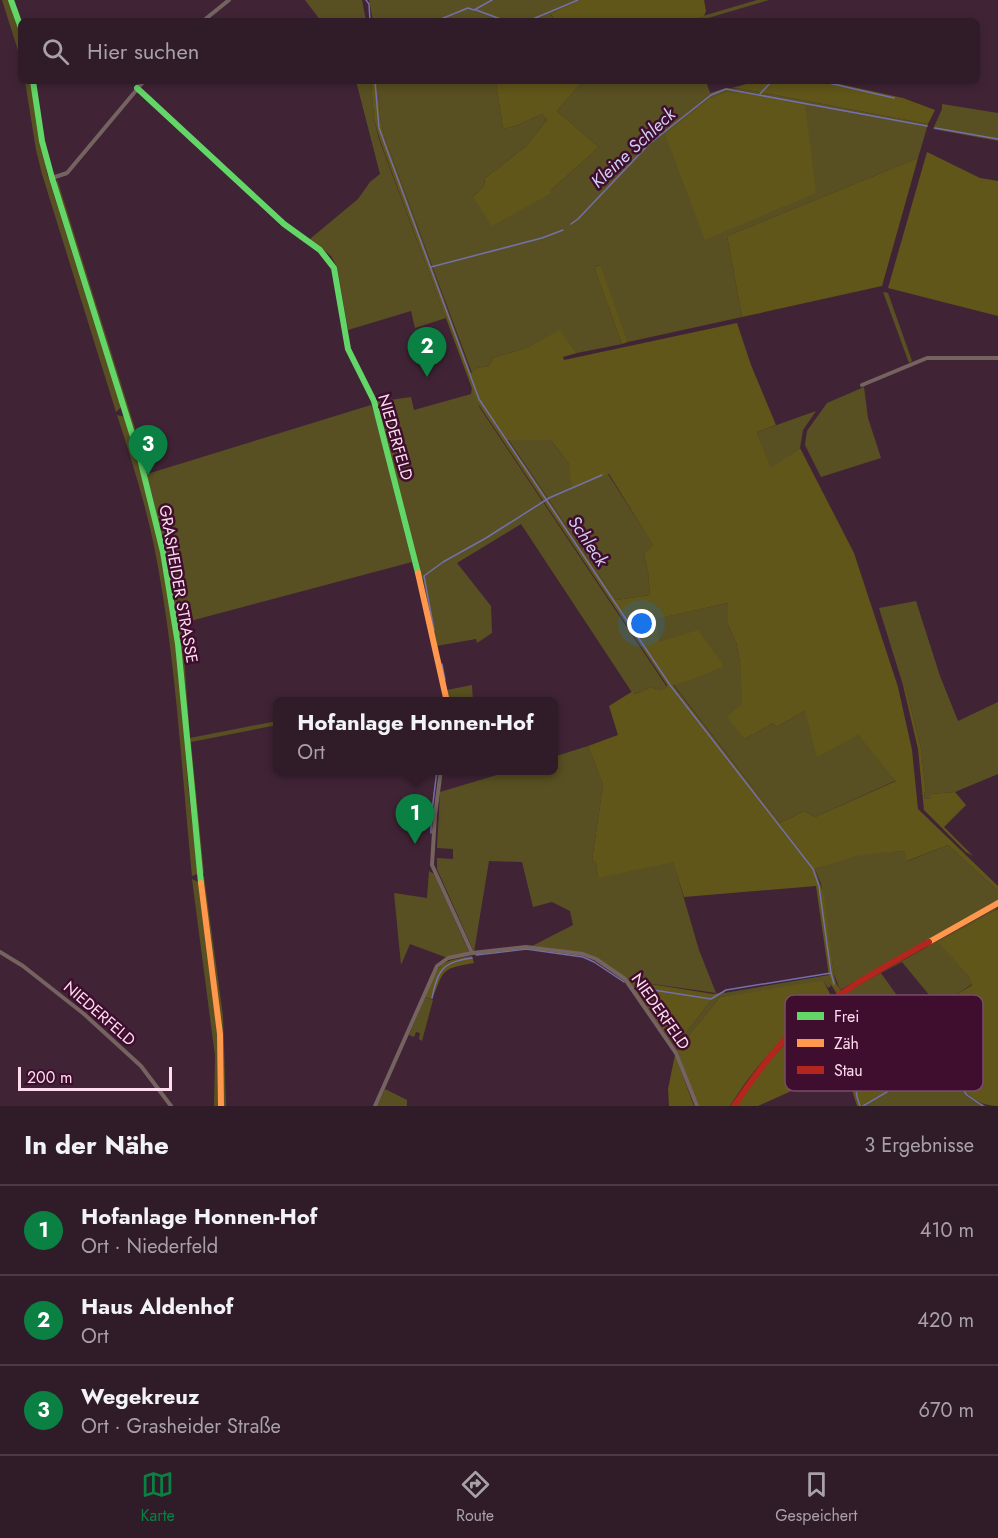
<!DOCTYPE html>
<html lang="de">
<head>
<meta charset="utf-8">
<style>
	:root { --surface:#301b28; --page:#3c2834; --text:#f1f3f6; --muted:#a8a1a8; --line:#4b3945; --accent:#0b8043 }
	body { margin:0; font-family:Jost,sans-serif; background:var(--page); color:var(--text) }
	.scale { position:absolute; left:18px; bottom:15px; width:154px; box-sizing:border-box; padding-left:6px; border:3px solid #feddef; border-top:0; font-size:16px; line-height:21px; white-space:nowrap; color:#feddef; -webkit-text-stroke:4px #3f0e2f; paint-order:stroke }
	.you { position:absolute; left:642px; top:624px; width:21px; height:21px; margin:-15px; border:4px solid #fff; border-radius:50%; background:#1a73e8; box-shadow:0 0 0 9px #1a73e833 }
	.badge { display:grid; place-items:center; width:39px; height:39px; border-radius:50%; background:var(--accent); color:#fff; font-size:20px; font-weight:700 }
	.pin { position:absolute; translate:-50% -50px; filter:drop-shadow(0 2px 3px #0008) }
	.pin::after { content:''; position:absolute; top:32px; width:21px; height:18px; background:inherit; clip-path:polygon(0 0,100% 0,50% 100%) }
	.popup { position:absolute; left:273px; top:697px; width:285px; height:78px; box-sizing:border-box; display:grid; place-content:center; border-radius:9px; background:var(--surface); filter:drop-shadow(0 2px 4px #0005); font-size:20px; white-space:nowrap; color:var(--muted) }
	.popup b { font-size:22px; color:var(--text) }
	.popup::after { content:''; position:absolute; left:50%; top:100%; margin-left:-12px; border:12px solid transparent; border-top-color:var(--surface) }
	.list { margin:0; padding:0; list-style:none }
	h2 { display:flex; justify-content:space-between; align-items:center; height:78px; margin:0; padding:0 24px; font-size:26px }
	h2 small { font-size:20px; font-weight:400; color:var(--muted) }
	.list li { display:grid; grid-template-columns:39px 1fr auto; gap:18px; align-items:center; box-sizing:border-box; height:90px; padding:0 24px; border-top:2px solid var(--line) }
	.list b { display:block; font-size:22px; white-space:nowrap }
	.list p { margin:0; font-size:20px; white-space:nowrap; color:var(--muted) }
	.list em { font-size:20px; font-style:normal; color:var(--muted) }
	.icon { flex:none; width:33px; height:33px; fill:none; stroke:currentColor; stroke-width:2; stroke-linecap:round; stroke-linejoin:round }
	.map { position:relative; flex:none; width:998px; height:1106px; overflow:hidden }
	.search { position:absolute; background:var(--surface); box-shadow:0 3px 9px #0003; left:18px; right:18px; top:18px; height:66px; display:flex; align-items:center; gap:15px; box-sizing:border-box; padding:0 21px; border-radius:9px; color:var(--muted); font-size:22px }
	.sheet { height:348px; background:var(--surface) }
	nav { display:flex; justify-content:space-around; align-items:center; box-sizing:border-box; height:84px; border-top:2px solid var(--line); background:var(--surface); font-size:16px; color:var(--muted) }
	nav a { display:grid; justify-items:center; gap:3px }
	nav .on { color:var(--accent) }
	.map>svg:first-child { display:block }
</style>
</head>
<body>
<div class="map">
<svg width="998" height="1106" viewBox="0 0 998 1106">
	<rect width="100%" height="100%" fill="#402436"/>
	<!-- green -->
	<g fill="#585022">
		<polygon points="2,0 9,0 21,35 21,60"/>
		<polygon points="305,0 362,0 366,21 321,21"/>
		<polygon points="369,0 580,0 551,15 555,21 373,21"/>
		<polygon points="757,0 769,0 698,21 686,21"/>
		<polygon points="25,81 31,81 40,139 47,173 121,407 116,412 42,174 36,150"/>
		<polygon points="356,81 371,81 374,119 379,139 446,318 415,328 411,311 348,330 337,267 331,256 310,239 358,199 370,182 380,174"/>
		<polygon points="377,81 501,81 496,83 503,129 518,125 542,114 547,120 525,147 485,178 484,186 473,197 550,191 599,147 557,111 583,81 706,81 710,93 726,88 743,89 928,124 918,158 727,236 742,317 628,342 599,265 594,267 622,344 577,353 560,331 526,348 493,358 489,366 477,368 472,373 385,139 380,117"/>
		<polygon points="942,104 998,113 998,141 933,129 942,109"/>
		<polygon points="57,179 148,470 145,469 56,183"/>
		<polygon points="883,292 888,293 912,361 909,363"/>
		<polygon points="864,387 868,418 881,458 821,477 805,445 807,431 827,403"/>
		<polygon points="472,388 480,408 667,687 661,690 650,687 641,692 633,694 521,524 457,563 491,606 492,633 477,643 476,639 436,646 423,579 421,579 376,402 411,397 414,410 471,394"/>
		<polygon points="371,405 375,416 412,562 179,624 183,642 190,738 277,721 277,725 191,742 204,873 201,873 189,743 190,739 188,739 179,634 164,546 147,474"/>
		<polygon points="816,411 803,430 800,448 771,469 757,432"/>
		<path d="M117 415 125 417 158 536 178 657 188 786 198 874 192 876C181 766 176 655 154 546 145 502 131 458 117 415Z"/>
		<polygon points="508,439 551,440 569,464 608,474 654,546 644,555 648,572 650,595 616,600"/>
		<polygon points="916,601 940,676 958,721 998,702 998,774 955,792 931,794 931,798 925,799 924,793 926,792 921,748 905,685 903,685 879,608"/>
		<polygon points="728,603 728,625 736,642 740,663 745,739 773,723 776,727 805,711 858,735 897,780 815,817 804,811 780,823 673,684 686,682 660,642 655,619"/>
		<polygon points="472,685 473,701 448,701 447,690"/>
		<polygon points="588,746 603,785 592,860 596,863 598,877 673,861 699,950 716,993 632,981 583,953 532,946 573,925 570,911 552,902 533,907 522,862 489,861 474,952 437,869 437,858 453,859 453,849 437,848 440,792 510,771 553,770 553,757"/>
		<polygon points="948,845 998,891 998,900 840,990 834,974 821,884 815,869 859,854 904,851 908,861"/>
		<polygon points="429,871 434,874 469,952 445,957 410,944 401,965 394,893 427,898"/>
		<polygon points="204,876 223,1016 226,1106 223,1106 222,1034 202,879"/>
		<polygon points="192,879 198,882 217,1016 219,1051 219,1106 214,1106 215,1056"/>
		<polygon points="998,907 995,911 939,942 969,977 972,984 939,1007 902,962 881,973 915,1021 853,1041 850,1011 843,994"/>
		<polygon points="829,975 831,986 828,988 824,982 720,997 677,1050 675,1047 713,998 718,994"/>
		<polygon points="425,997 433,1000 422,1041 419,1039 420,1033 416,1032 414,1037 409,1035"/>
		<polygon points="941,1059 968,1095 986,1106 861,1106"/>
		<polygon points="385,1089 407,1100 407,1106 377,1106"/>
	</g>
	<!-- forest -->
	<g fill="#605619" fill-rule="evenodd">
		<polygon points="580,0 704,0 706,11 704,16 686,21 555,21 551,14"/>
		<path d="M371 81H377L380 117 385 139 471 373 477 368 489 366 493 358 526 348 560 330 577 353 563 357 564 360 737 323 751 365 776 425 757 432 771 468 800 448 854 553 898 687 912 750 918 809 998 886V891L948 845 907 861 904 851 859 855 815 869 824 896 834 975 836 983 848 1003 853 1041 915 1021 972 985 969 977 938 942 998 909V1106C968 1106 957 1080 941 1059L861 1106H857L853 1093 849 1065 758 1106H736C765 1062 796 1029 839 997L830 983 816 886 684 897 673 862 598 878 596 863 592 860 603 785 588 746 618 735 609 706 633 691 634 694 641 692 650 687 661 690 667 687V685L477 402 380 140 374 119ZM508 440H551L569 464 572 489 609 474 653 545 644 555 648 572 650 595 616 600ZM728 603V625L736 642 740 663 742 704 727 717 745 739 773 723 776 727 805 711 817 757 858 735 896 781 815 817 804 811 780 823 673 685 686 682 724 666 698 630 660 642 656 619Z"/>
		<polygon points="501,81 583,81 557,111 599,147 550,191 551,193 492,226 473,197 484,186 485,178 525,147 547,120 542,114 518,125 503,129 496,83"/>
		<polygon points="757,81 826,81 903,98 935,110 928,124 743,89 732,88"/>
		<polygon points="726,92 743,93 805,105 816,193 705,240 665,134 709,99"/>
		<polygon points="927,152 980,178 998,181 998,316 888,288"/>
		<polygon points="918,158 882,286 742,317 727,236"/>
		<polygon points="600,265 628,342 622,344 594,267"/>
		<polygon points="903,685 905,685 921,748 926,792 924,793 925,799 931,798 931,794 955,792 966,805 944,827 973,856 966,852 924,810 918,749"/>
		<path d="M472 956 474 963C440 969 445 969 432 999L425 997C440 964 435 962 472 956Z"/>
		<polygon points="625,977 632,981 713,994 725,992 713,998 675,1047"/>
		<path d="M821 981 824 982 831 996C791 1028 757 1062 730 1106H698L677 1050 720 997Z"/>
		<polygon points="675,1055 694,1106 669,1106 668,1089"/>
	</g>
	<g fill="none" stroke-linecap="round" stroke-linejoin="round">
		<!-- stream -->
		<g stroke="#7470aa" stroke-width="1.5">
			<polyline points="366,0 369,4 370,21"/>
			<polyline points="476,10 506,21"/>
			<polyline points="436,21 468,8 474,10 492,0"/>
			<polyline points="528,21 578,0"/>
			<polyline points="375,81 379,128 479,399 670,685 813,869 819,886 831,973 834,984"/>
			<polyline points="820,81 894,98"/>
			<polyline points="760,94 772,81"/>
			<polyline points="935,128 998,139"/>
			<polyline points="571,224 578,219 649,144 711,95 726,89 927,126"/>
			<polyline points="431,267 542,238 563,230"/>
			<polyline points="434,630 424,576 443,562 486,538 549,498 602,475"/>
			<polyline points="442,664 445,680"/>
			<polyline points="431,833 431,819 437,770"/>
			<polyline points="476,955 526,949 583,957 594,962 624,982"/>
			<polyline points="634,987 711,999 726,990 831,973"/>
			<path d="M432 998C438 970 442 962 472 958"/>
			<polyline points="844,999 847,1010 857,1097 860,1106"/>
			<polyline points="863,1106 941,1060 967,1095 983,1106"/>
		</g>
		<!-- street -->
		<g stroke="#756360" stroke-width="4">
			<polyline points="203,21 229,0"/>
			<polyline points="52,178 67,173 144,81"/>
			<polyline points="862,385 927,358 998,358"/>
			<polyline points="441,770 435,815 432,865 472,953 526,947 583,954 596,959 625,979 676,1053 697,1106"/>
			<polyline points="0,952 23,966 84,1014 141,1066 171,1106"/>
			<polyline points="375,1106 437,966 448,958 472,953"/>
		</g>
		<!-- fast -->
		<g stroke="#63d668" stroke-width="6">
			<polyline points="11,0 21,28"/>
			<polyline points="33,81 42,141 52,178 140,459 163,552 178,644 201,883"/>
			<polyline points="137,88 284,224 320,250 334,268 348,349 374,401 418,573"/>
		</g>
		<!-- slow -->
		<g stroke="#ff974d" stroke-width="6">
			<polyline points="418,573 447,702"/>
			<polyline points="201,883 220,1034 221,1106"/>
			<polyline points="929,942 998,903"/>
		</g>
		<!-- jam -->
		<path stroke="#b3261e" stroke-width="6" d="M734 1106C752 1079 771 1053 794 1030 834 994 882 968 929 942"/>
	</g>
	<g text-anchor="middle" stroke-width="5" stroke-linejoin="round" paint-order="stroke">
		<!-- street labels -->
		<g font-size="16" fill="#feddef" stroke="#3f0e2f">
			<text transform="translate(396 437) rotate(74)" y="6">NIEDERFELD</text>
			<text transform="translate(179 584) rotate(80)" y="6">GRASHEIDER STRASSE</text>
			<text transform="translate(661 1011) rotate(55)" y="6">NIEDERFELD</text>
			<text transform="translate(100 1013) rotate(41)" y="6">NIEDERFELD</text>
		</g>
		<!-- water labels -->
		<g font-size="18" font-style="italic" fill="#cfd0f3" stroke="#3f0e2f">
			<text transform="translate(633 148) rotate(-43)" y="6">Kleine Schleck</text>
			<text transform="translate(588 541) rotate(56)" y="6">Schleck</text>
		</g>
	</g>
	<!-- legend -->
	<rect x="785" y="995" width="198" height="96" rx="9" fill="#3f0e2f" stroke="#784c69" stroke-width="1.5"/>
	<rect x="797" y="1012" width="27" height="8" fill="#63d668"/>
	<rect x="797" y="1039" width="27" height="8" fill="#ff974d"/>
	<rect x="797" y="1066" width="27" height="8" fill="#b3261e"/>
	<g font-size="16" fill="#feddef">
		<text x="834" y="1022">Frei</text>
		<text x="834" y="1049">Zäh</text>
		<text x="834" y="1076">Stau</text>
	</g>
</svg>
<div class="scale">200 m</div>
<div class="you"></div>
<div class="pin badge" style="left:415px;top:844px">1</div>
<div class="popup"><b>Hofanlage Honnen-Hof</b>Ort</div>
<div class="pin badge" style="left:427px;top:377px">2</div>
<div class="pin badge" style="left:148px;top:475px">3</div>
<div class="search"><svg class="icon" aria-label="search" viewBox="0 0 24 24"><circle cx="10" cy="10" r="6"/><path d="M15 15l6 6"/></svg>Hier suchen</div>
</div>
<section class="sheet">
<h2>In der Nähe<small>3 Ergebnisse</small></h2>
<ul class="list">
<li><span class="badge">1</span><div><b>Hofanlage Honnen-Hof</b><p>Ort · Niederfeld</p></div><em>410 m</em></li>
<li><span class="badge">2</span><div><b>Haus Aldenhof</b><p>Ort</p></div><em>420 m</em></li>
<li><span class="badge">3</span><div><b>Wegekreuz</b><p>Ort · Grasheider Straße</p></div><em>670 m</em></li>
</ul>
</section>
<nav>
<a class="on"><svg class="icon" aria-label="map" viewBox="0 0 24 24"><path d="M3 6l6-2 6 2 6-2v14l-6 2-6-2-6 2zM9 4v14M15 6v14"/></svg>Karte</a>
<a><svg class="icon" aria-label="directions" viewBox="0 0 24 24"><path d="M12 3l9 9-9 9-9-9zM9 14v-3h6M13 9l2 2-2 2"/></svg>Route</a>
<a><svg class="icon" aria-label="saved" viewBox="0 0 24 24"><path d="M7 4h10v16l-5-4-5 4z"/></svg>Gespeichert</a>
</nav>
</body>
</html>
